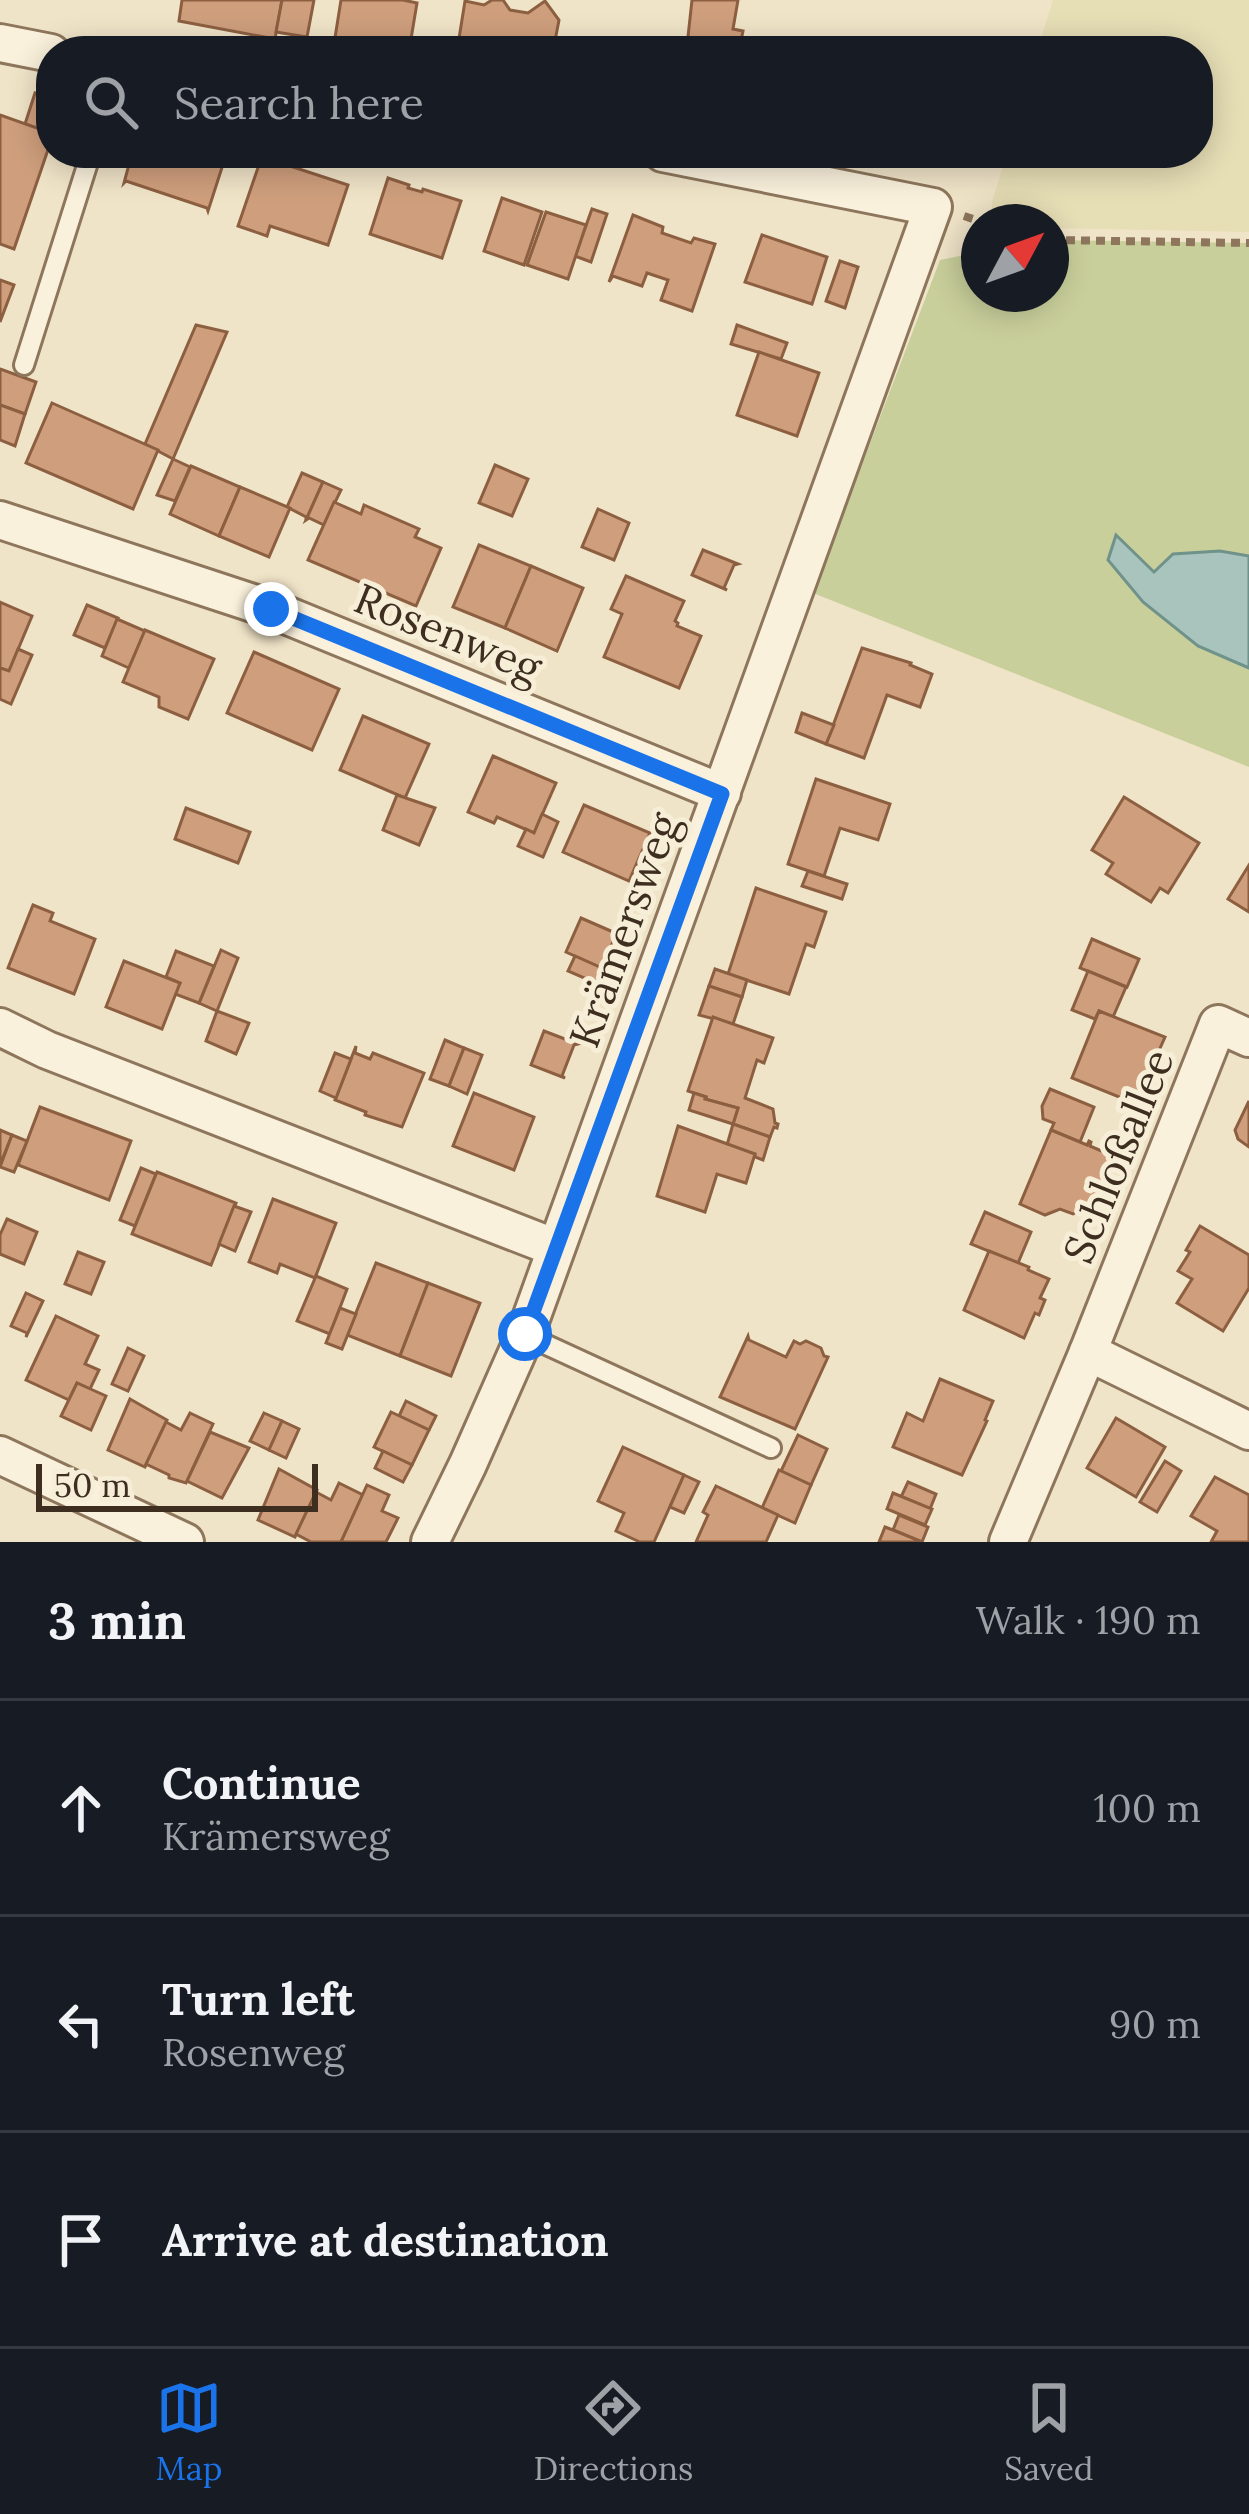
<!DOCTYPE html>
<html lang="en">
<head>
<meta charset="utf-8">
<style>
	:root { --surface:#171b24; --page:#242831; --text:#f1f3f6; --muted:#9ea1a6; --line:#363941; --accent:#1a73e8 }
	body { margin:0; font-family:Lora,serif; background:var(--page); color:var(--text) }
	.compass { position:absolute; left:961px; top:204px; width:108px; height:108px; border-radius:50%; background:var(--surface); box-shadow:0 6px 30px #0003; rotate:49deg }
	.scale { position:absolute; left:36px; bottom:30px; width:282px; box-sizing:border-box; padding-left:12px; border:6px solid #3d2e20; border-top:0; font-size:33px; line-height:42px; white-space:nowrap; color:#3d2e20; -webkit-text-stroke:9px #f7eed8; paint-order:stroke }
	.stop { position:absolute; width:36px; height:36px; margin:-27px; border:9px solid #1a73e8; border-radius:50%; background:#fff }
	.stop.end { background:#1a73e8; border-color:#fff; box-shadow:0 3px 12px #0008 }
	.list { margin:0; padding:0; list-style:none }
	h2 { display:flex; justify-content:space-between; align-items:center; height:156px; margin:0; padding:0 48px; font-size:51px }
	h2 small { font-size:39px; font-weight:400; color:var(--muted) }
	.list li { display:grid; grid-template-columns:78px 1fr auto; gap:36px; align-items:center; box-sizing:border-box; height:216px; padding:0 48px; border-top:3px solid var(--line) }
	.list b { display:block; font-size:45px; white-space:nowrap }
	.list p { margin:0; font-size:39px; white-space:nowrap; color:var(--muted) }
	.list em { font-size:39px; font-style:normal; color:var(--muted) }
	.icon { flex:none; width:66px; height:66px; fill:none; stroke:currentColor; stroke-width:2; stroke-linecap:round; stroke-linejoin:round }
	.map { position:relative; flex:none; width:1249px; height:1542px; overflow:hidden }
	.search { position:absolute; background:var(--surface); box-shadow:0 6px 30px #0003; left:36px; right:36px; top:36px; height:132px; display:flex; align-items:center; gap:30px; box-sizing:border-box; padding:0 42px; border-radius:48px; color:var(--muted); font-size:45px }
	.sheet { height:804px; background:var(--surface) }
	nav { display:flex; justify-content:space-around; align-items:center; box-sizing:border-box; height:168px; border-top:3px solid var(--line); background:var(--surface); font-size:33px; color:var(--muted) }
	nav a { display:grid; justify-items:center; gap:6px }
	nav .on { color:var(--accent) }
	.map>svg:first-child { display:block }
</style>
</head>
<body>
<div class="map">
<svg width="1249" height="1542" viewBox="0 0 1249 1542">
	<rect width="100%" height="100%" fill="#f0e4c8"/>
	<!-- farmland -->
	<polygon fill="#e6deb5" points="1053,0 1249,0 1249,232 1051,228 1051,222 1020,222 992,213 992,202 1007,153 1198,153 1198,51 1037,51"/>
	<!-- green -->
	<polygon fill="#c9cf9b" points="1051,240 1249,243 1249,556 1220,551 1154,572 1117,536 1108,560 1143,602 1198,646 1249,668 1249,767 813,593 940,260 979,252 979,294 1051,294"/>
	<!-- water -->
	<polygon fill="#a9c4bc" stroke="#6f938a" stroke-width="3" points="1116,535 1154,572 1173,554 1220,551 1249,556 1249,668 1198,646 1143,602 1108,560"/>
	<!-- building -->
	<g fill="#cf9f7d" stroke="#8d5f41" stroke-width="3">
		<polygon points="182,0 282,0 275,39 179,21"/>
		<polygon points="282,0 314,0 307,37 276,32"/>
		<polygon points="341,0 403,0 417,3 409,51 372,51 334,44"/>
		<polygon points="492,0 503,0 510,10 528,13 545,1 559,20 554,46 543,44 542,51 457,51 465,1 484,5"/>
		<polygon points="692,0 738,0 733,29 743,31 739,51 675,51 676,45 687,46"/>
		<polygon points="555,41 576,45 575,51 542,51 543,44 554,46"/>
		<polygon points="35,93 51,99 51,133 25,124"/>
		<polygon points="0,115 51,133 51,141 14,249 0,244"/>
		<polygon points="132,153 212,153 224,157 226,155 208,211 207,208 126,181 124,183"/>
		<polygon points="263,153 292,161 290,166 348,185 328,245 270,226 267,236 238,226"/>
		<polygon points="948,153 986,153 983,163"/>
		<polygon points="388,178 409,185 408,188 422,192 423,189 461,201 442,258 370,234"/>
		<polygon points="502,198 542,212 524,265 484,251"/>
		<polygon points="592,209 607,214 591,262 575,256"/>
		<polygon points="546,212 586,225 568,279 527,265"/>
		<polygon points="633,215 663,227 662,233 691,243 694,238 715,244 692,311 661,300 668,280 647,273 642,286 613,276 609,282"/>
		<polygon points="762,235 827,257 812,304 745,282"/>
		<polygon points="840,261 858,267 845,308 826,301"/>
		<polygon points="0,280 14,285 0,322"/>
		<polygon points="196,325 227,332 173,459 145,444"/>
		<polygon points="737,325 787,343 781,359 731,344"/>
		<polygon points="759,352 819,373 797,436 737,415"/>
		<polygon points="0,369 36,382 25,414 0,405"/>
		<polygon points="52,403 158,450 133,509 26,463"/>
		<polygon points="0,405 25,414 15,446 0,440"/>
		<polygon points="173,459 190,467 175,501 157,495"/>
		<polygon points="495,465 528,479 512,516 479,503"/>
		<polygon points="191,466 240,487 219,536 170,514"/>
		<polygon points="302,473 323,482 306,520 306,517 287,507"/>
		<polygon points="323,482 341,490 324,525 309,518 306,520"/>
		<polygon points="240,487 290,508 269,557 219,536"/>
		<polygon points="334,502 361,514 364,505 419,529 415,537 441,548 416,606 308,560"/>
		<polygon points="598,509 629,523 614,560 582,547"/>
		<polygon points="479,545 531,566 505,628 453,607"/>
		<polygon points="703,550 738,564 734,565 724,588 727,590 692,575"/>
		<polygon points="531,566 583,588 557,651 505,628"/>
		<polygon points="626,576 684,601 675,621 678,623 677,626 701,636 679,688 604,657 622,614 611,609"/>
		<polygon points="0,602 32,616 9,671 0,668"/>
		<polygon points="87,605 118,618 105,648 74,635"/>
		<polygon points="117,619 145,631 129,668 102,656"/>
		<polygon points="145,630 214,659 188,719 159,707 159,697 123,682"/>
		<polygon points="862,648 911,663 910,665 932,674 920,707 887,695 864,758 826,744"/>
		<polygon points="18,649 32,655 11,704 0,699 0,668 9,671"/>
		<polygon points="254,652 339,689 312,750 227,713"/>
		<polygon points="802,713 834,725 826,744 796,732"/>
		<polygon points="363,716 429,744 405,798 340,770"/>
		<polygon points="493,756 556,783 534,833 497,817 494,823 468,812"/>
		<polygon points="816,779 890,804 878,840 840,828 824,876 788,864"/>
		<polygon points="397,795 435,808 419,845 383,830"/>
		<polygon points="1124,797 1199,843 1168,893 1160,888 1151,902 1106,874 1113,863 1092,850"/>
		<polygon points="584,805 650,833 629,881 563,852"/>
		<polygon points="186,808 250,832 238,863 175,839"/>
		<polygon points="542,814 558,822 543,857 518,846 526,829 534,833"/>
		<polygon points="1249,865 1249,912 1228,899"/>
		<polygon points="808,871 847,884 842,899 802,886"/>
		<polygon points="756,888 826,912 814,947 806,944 789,994 728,974"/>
		<polygon points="33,905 53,913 50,921 95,939 74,994 8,968"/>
		<polygon points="581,918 620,935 616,935 602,966 604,969 566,952"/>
		<polygon points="1092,939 1139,959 1127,987 1080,968"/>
		<polygon points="221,950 238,958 217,1011 199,1003"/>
		<polygon points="176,951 214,966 199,1003 175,994 180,983 166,977"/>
		<polygon points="575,956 604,969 598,984 568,971"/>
		<polygon points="124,961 180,983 162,1029 106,1007"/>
		<polygon points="715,969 747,980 742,997 709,986"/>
		<polygon points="1088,971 1126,987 1113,1017 1099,1011 1095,1019 1072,1010"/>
		<polygon points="709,986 742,997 733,1024 699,1015"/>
		<polygon points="217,1011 249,1023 236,1054 206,1041"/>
		<polygon points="1099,1011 1165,1037 1157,1055 1154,1053 1134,1103 1072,1078"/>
		<polygon points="713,1017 773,1038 764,1063 757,1060 745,1098 773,1109 775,1123 778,1124 777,1128 774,1127 770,1137 733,1124 738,1108 705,1099 706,1097 688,1091"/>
		<polygon points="544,1031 578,1044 574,1045 562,1076 565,1078 531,1065"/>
		<polygon points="445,1040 464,1048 449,1086 430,1079"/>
		<polygon points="356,1046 355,1053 370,1059 373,1053 424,1073 402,1127 365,1115 366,1112 335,1100"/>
		<polygon points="464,1048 482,1055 467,1094 449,1086"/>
		<polygon points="335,1053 351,1059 336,1098 320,1091"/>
		<polygon points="1050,1089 1094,1107 1080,1142 1051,1130 1054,1123 1043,1119 1042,1106"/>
		<polygon points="474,1093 534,1117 514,1170 453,1146"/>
		<polygon points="694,1093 706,1097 705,1099 738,1108 733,1124 689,1110"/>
		<polygon points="1249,1101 1249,1147 1238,1139 1235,1130"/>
		<polygon points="40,1107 131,1141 109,1200 18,1165"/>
		<polygon points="733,1124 770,1137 763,1160 755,1157 755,1154 727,1145"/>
		<polygon points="678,1126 755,1154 746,1183 717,1174 705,1212 657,1196"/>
		<polygon points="0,1130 12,1135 0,1165"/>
		<polygon points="1051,1130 1087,1145 1089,1141 1091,1142 1090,1146 1111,1155 1102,1176 1104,1181 1087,1212 1082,1210 1073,1214 1060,1209 1045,1215 1020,1204"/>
		<polygon points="12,1135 27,1141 14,1172 0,1167"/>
		<polygon points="141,1168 156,1174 135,1226 120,1220"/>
		<polygon points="157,1172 236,1203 211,1265 132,1234"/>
		<polygon points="273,1199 336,1223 315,1278 280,1264 277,1273 249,1262"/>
		<polygon points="234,1206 251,1212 235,1251 219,1244"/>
		<polygon points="985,1212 1031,1232 1018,1263 971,1244"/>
		<polygon points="7,1219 37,1232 24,1264 0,1254 0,1235"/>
		<polygon points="1200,1226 1249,1255 1249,1288 1223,1331 1177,1303 1192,1279 1178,1271 1190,1252 1186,1250"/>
		<polygon points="989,1251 1029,1267 1028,1270 1049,1279 1040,1298 1045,1300 1039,1315 1035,1313 1024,1338 964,1310"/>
		<polygon points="78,1252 104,1262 91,1294 65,1284"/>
		<polygon points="376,1263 428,1283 400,1356 347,1335"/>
		<polygon points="316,1276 347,1289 330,1334 297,1321"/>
		<polygon points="428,1283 480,1303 451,1376 400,1356"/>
		<polygon points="26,1293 43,1301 26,1337 27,1333 11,1326"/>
		<polygon points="340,1308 356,1314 342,1349 326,1343"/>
		<polygon points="56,1316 98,1336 85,1364 99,1370 90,1389 77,1383 69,1400 26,1380"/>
		<polygon points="748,1336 749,1340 786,1357 794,1341 800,1344 806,1341 821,1348 824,1356 828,1357 795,1429 720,1397"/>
		<polygon points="128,1348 144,1356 128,1391 112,1384"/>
		<polygon points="940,1379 993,1401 985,1420 987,1421 962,1475 893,1447 907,1413 923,1421"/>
		<polygon points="77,1383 106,1396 91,1430 61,1416"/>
		<polygon points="130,1399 167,1420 145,1467 108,1450"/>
		<polygon points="406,1401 436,1416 429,1430 399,1416"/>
		<polygon points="391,1412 429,1430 412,1465 374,1447"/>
		<polygon points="190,1413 213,1424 186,1483 169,1478 169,1475 146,1464 166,1422 181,1430"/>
		<polygon points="264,1413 282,1421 269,1450 250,1441"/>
		<polygon points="1116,1418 1165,1447 1136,1497 1087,1468"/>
		<polygon points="282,1421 299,1429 286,1458 269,1450"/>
		<polygon points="210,1432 249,1448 222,1498 187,1481"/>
		<polygon points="798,1435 827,1449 811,1485 781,1471"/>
		<polygon points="623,1447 684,1475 654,1542 640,1542 616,1531 624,1513 598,1501"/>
		<polygon points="383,1451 412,1465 403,1482 375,1468"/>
		<polygon points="1165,1461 1181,1471 1157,1512 1140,1502"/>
		<polygon points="279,1469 317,1490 295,1537 258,1520"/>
		<polygon points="779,1470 811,1485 795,1523 762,1508"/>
		<polygon points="684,1475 699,1482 684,1513 670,1507"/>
		<polygon points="1215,1477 1249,1495 1249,1542 1211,1542 1217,1531 1191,1516"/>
		<polygon points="908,1482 936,1494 930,1509 901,1497"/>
		<polygon points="339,1483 363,1495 341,1542 311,1542 296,1534 316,1492 331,1500"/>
		<polygon points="367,1485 389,1495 382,1511 398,1518 386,1542 341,1542"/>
		<polygon points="716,1486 778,1515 766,1542 696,1542 708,1515 703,1512"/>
		<polygon points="893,1493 932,1509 925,1525 887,1509"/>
		<polygon points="899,1515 928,1527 922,1542 893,1530"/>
		<polygon points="885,1527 893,1530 922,1542 879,1542"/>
	</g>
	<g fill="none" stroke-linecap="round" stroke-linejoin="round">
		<defs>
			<g id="lane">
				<polyline points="24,365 91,153"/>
				<polyline points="525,1335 771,1448"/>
			</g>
			<g id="street">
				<polyline points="0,43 51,53"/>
				<polyline points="0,520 271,609 722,793"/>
				<polyline points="0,1027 47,1050 556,1248"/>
				<polyline points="1088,1352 1249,1431"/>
				<polyline points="0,1455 185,1542"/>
				<polyline points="430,1542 468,1464 525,1335 933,207 663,153"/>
				<polyline points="1008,1542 1088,1352 1218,1024 1249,1038"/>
			</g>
		</defs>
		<!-- lane casing -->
		<use href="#lane" stroke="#8d765c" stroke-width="24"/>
		<!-- street casing -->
		<use href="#street" stroke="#8d765c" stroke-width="42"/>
		<!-- path -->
		<g stroke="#8d765c" stroke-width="8" stroke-dasharray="9 6" stroke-linecap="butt">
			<polyline points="964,216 982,222"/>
			<polyline points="1051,240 1249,243"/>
		</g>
		<!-- lane -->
		<use href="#lane" stroke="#faf1dc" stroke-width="18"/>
		<!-- street -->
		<use href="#street" stroke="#faf1dc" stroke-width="36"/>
	</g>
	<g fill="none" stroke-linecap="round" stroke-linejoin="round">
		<!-- route -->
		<polyline stroke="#1a73e8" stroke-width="15" points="271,609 722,794 525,1334"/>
	</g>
	<g text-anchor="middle" stroke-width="10" stroke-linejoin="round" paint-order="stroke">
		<!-- street labels -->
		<g font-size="42" fill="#3d2e20" stroke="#f7eed8">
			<text transform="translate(448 633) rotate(22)" y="15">Rosenweg</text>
			<text transform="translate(624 930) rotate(-70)" y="15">Krämersweg</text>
			<text transform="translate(1118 1156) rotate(-68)" y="15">Schloßallee</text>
		</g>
	</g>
</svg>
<svg class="compass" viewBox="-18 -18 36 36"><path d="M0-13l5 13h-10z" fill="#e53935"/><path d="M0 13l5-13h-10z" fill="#9ea1a6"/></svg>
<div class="scale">50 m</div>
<div class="stop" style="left:525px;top:1334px"></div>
<div class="stop end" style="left:271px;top:609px"></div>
<div class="search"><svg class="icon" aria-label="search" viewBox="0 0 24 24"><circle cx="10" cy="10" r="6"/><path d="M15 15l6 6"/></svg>Search here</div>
</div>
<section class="sheet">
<h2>3 min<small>Walk · 190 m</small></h2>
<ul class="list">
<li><svg class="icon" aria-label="ahead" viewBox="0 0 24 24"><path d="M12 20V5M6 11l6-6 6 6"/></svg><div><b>Continue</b><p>Krämersweg</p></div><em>100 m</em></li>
<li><svg class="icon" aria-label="left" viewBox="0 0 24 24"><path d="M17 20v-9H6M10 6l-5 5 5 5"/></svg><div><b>Turn left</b><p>Rosenweg</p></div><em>90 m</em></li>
<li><svg class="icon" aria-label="arrive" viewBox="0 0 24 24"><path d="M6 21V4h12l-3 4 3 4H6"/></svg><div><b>Arrive at destination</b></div></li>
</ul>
</section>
<nav>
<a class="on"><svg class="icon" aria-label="map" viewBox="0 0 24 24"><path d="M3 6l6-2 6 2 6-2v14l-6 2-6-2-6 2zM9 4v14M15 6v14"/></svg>Map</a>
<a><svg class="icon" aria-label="directions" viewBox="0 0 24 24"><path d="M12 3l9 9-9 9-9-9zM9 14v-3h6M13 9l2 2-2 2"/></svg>Directions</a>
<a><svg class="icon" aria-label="saved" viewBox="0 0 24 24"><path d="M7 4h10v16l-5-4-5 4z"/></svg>Saved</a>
</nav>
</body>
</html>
